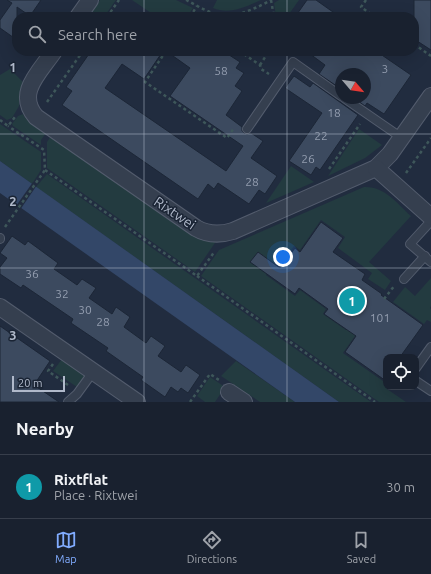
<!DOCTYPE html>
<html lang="en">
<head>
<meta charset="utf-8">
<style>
	:root { --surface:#19212f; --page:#222937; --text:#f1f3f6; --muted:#9fa3aa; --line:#373e4b; --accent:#81acff }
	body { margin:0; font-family:Ubuntu,sans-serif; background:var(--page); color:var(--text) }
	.controls { position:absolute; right:12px; bottom:12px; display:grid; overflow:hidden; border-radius:8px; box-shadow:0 4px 16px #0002 }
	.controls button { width:36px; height:36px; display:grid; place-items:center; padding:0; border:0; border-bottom:1px solid var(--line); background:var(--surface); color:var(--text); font:20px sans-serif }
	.compass { position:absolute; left:335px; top:68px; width:36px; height:36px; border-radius:50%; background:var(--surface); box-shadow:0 4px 16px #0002; rotate:119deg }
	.scale { position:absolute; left:12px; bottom:10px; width:53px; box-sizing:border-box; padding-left:4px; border:2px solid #b0b9ca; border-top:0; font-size:11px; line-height:14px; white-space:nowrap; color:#b0b9ca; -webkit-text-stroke:3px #1a2434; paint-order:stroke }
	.you { position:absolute; left:283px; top:257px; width:14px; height:14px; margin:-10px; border:3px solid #fff; border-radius:50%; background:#1a73e8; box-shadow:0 0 0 6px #1a73e833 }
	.badge { display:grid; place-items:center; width:26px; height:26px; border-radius:50%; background:var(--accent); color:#fff; font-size:13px; font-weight:700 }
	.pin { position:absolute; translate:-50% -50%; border:2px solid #fff; box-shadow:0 1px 4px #0006 }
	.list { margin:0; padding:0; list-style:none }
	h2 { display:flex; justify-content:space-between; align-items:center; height:52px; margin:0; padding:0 16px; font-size:17px }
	h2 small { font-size:13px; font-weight:400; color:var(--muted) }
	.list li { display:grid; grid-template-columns:26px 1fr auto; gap:12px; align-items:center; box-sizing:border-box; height:64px; padding:0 16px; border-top:1px solid var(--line) }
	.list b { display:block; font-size:15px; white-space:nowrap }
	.list p { margin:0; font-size:13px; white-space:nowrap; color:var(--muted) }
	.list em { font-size:13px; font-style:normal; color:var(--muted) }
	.icon { flex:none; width:22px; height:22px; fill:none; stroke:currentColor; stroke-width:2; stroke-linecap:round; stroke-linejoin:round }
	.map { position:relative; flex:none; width:431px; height:402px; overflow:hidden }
	.search { position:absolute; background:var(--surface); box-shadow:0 4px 16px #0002; left:12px; right:12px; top:12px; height:44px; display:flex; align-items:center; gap:10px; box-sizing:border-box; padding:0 14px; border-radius:16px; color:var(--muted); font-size:15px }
	.sheet { height:116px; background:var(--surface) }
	nav { display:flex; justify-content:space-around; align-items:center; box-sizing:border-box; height:56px; border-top:1px solid var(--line); background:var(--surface); font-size:11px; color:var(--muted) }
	nav a { display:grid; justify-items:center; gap:2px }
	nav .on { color:var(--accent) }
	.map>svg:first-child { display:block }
</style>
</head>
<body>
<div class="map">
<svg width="431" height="402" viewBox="0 0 431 402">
	<rect width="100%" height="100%" fill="#212c3f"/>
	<!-- green -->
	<g fill="#233b40">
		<polygon points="100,0 116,0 104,17 87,17"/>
		<polygon points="132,0 176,0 193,8 187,17 157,17"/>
		<path d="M217 0H261C246 7 229 15 213 8Z"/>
		<polygon points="279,0 299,0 287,17 276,17 274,3"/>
		<polygon points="10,69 24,83 20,92 19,106 12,118 7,120 0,115 0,75"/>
		<polygon points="23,114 26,119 46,133 41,140 41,145 13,126 12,124 18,116"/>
		<polygon points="0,124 41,152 41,170 32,184 0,161"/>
		<polygon points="359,129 382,145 365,158 328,176"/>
		<polygon points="51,136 217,240 195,272 47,168 47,142"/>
		<polygon points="291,166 314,182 266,203"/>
		<polygon points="47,174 371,402 339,402 36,187"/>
		<path d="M364 187C384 186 397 203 411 216L369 262 391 281 385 290 368 279 372 273 338 248 345 237 321 220 300 250 294 246 280 266 275 262 266 275 295 296 300 290 326 309 323 314 346 330 353 320 362 326 343 353 383 381 386 377V387H388L387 389 406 402H379L201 276 219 250Z"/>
		<polygon points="431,278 431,306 430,308 431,309 431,322 427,320 424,324 393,302 405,287 415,296"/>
		<polygon points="62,359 85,375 77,387 53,371"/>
		<polygon points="236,361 295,402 260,402 221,376"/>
		<polygon points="210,377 225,387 215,402 205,402 197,396"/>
	</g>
	<!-- water -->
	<polygon fill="#334768" points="0,161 339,402 295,402 0,193"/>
	<!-- pier -->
	<polygon fill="#212c3f" points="33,182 37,185 20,210 16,206"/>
	<!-- building -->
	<g fill="#3c4a5f" stroke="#1c2636">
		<polygon points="7,0 41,0 30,16 17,7 17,40 0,28 0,20 12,3"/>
		<polygon points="307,0 316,0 340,17 295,17"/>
		<polygon points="414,0 431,0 431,50 414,39"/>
		<polygon points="91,51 163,51 144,79 122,64 105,88 226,171 243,146 170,96 190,68 166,51 223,51 240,62 236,68 244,73 235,86 242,91 226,115 242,127 242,131 244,133 247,134 251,133 263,141 251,158 277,176 265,194 259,190 249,204 218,183 214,189 208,184 198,199 62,105 72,91 66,87"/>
		<polygon points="306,51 376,51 411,75 384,114 367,103 365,106 354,98 365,98 365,74 341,74 341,89 319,74 325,65"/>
		<polygon points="294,76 310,87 313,83 358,115 320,170 316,167 311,175 289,161 322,113 285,88"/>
		<polygon points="321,222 343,238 333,252 365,274 362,280 382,294 381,295 423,325 400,357 386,357 386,381 345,352 356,336 324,314 328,309 299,288 295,294 250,262 258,252 280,268 295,248 300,252"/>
		<polygon points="12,236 25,245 28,241 58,263 54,269 77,285 82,279 96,288 89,298 112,314 116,307 130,317 124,327 146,343 151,336 165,346 158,356 181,372 186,365 200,375 188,393 181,388 178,392 171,387 165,397 141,380 143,377 106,351 108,348 71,323 73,319 23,285 21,288 0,274 0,267 7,258 0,253"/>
		<polygon points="0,326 50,361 34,385 59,402 0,402"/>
	</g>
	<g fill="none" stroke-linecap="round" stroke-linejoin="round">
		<defs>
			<g id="lane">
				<polyline points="344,98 402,138"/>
				<polyline points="247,129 293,62 341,96"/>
				<polyline points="431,221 410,244 431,262"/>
				<polyline points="0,239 0,238"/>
				<polyline points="404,279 425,256"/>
				<polyline points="416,368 431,347"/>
				<polyline points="416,381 431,391"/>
				<polyline points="68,402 77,394 93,372"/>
			</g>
			<g id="street">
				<polyline points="78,17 90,0"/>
				<path d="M54 51C40 72 15 93 36 117L196 228C208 235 220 235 233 231L376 168 390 154 431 96"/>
				<polyline points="376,168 431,217"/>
				<polyline points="0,307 137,402"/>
				<polyline points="229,392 244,402"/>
			</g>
		</defs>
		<!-- lane casing -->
		<use href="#lane" stroke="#535c6d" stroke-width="10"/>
		<!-- street casing -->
		<use href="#street" stroke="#535c6d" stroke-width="18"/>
		<!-- path -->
		<g stroke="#3e575a" stroke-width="2.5" stroke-dasharray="3 3" stroke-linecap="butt">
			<path d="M186 0C198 6 213 16 227 16 241 15 259 7 271 0"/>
			<polyline points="271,0 274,17"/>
			<polyline points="366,0 361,7 375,17"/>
			<polyline points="107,17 119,0"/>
			<polyline points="190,17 197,6"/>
			<polyline points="414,44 431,56"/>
			<polyline points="166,51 145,82 227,138 234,128"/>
			<polyline points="239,51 260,65 261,69 269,74"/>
			<polyline points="260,65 269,51"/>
			<polyline points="47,102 83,51"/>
			<polyline points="0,120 8,126 15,117"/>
			<polyline points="329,169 360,124"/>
			<polyline points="45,170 197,276 215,251"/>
			<polyline points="406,173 431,138"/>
			<polyline points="5,227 45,170 44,150 8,126"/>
			<polyline points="197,276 375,402"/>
			<polyline points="384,299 395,285"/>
			<polyline points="53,364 48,371 68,385"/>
			<polyline points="190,402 210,374 219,380"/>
		</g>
		<!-- lane -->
		<use href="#lane" stroke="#353f4f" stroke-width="8"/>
		<!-- street -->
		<use href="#street" stroke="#353f4f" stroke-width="16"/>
	</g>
	<!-- grid -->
	<path fill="none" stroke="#b0b9ca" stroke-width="1" stroke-opacity="0.55" d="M144 0V17M287 0V17M144 51V402M287 51V402M0 134H431M0 268H431"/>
	<g text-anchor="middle" stroke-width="3" stroke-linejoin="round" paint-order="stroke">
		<!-- number labels -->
		<g font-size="12" fill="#939daf">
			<text x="385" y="73">3</text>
			<text x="221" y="75">58</text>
			<text x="334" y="117">18</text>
			<text x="321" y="140">22</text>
			<text x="308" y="163">26</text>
			<text x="252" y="186">28</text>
			<text x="32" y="278">36</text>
			<text x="62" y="298">32</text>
			<text x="85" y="314">30</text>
			<text x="380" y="322">101</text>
			<text x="103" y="326">28</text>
		</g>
		<!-- street labels -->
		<g font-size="14" fill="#b0b9ca" stroke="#1a2434">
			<text transform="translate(175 213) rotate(34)" y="5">Rixtwei</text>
		</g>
	</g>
	<g font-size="13" text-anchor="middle" font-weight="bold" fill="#b0b9ca" stroke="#1a2434" stroke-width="3" stroke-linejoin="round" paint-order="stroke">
		<text x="13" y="72">1</text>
		<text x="13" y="206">2</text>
		<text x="13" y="340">3</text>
	</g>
</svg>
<div class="controls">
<button><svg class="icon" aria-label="locate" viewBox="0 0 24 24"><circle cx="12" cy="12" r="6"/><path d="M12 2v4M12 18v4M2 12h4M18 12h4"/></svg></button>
</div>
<svg class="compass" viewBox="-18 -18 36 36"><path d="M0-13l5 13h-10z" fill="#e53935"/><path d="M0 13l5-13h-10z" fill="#9fa3aa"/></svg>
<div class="scale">20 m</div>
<div class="you"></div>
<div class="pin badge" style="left:352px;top:301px;background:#0f9aa8">1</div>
<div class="search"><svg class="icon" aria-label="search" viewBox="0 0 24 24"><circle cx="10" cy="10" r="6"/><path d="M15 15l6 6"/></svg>Search here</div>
</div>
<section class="sheet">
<h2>Nearby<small></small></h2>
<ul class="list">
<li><span class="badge" style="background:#0f9aa8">1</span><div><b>Rixtflat</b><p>Place · Rixtwei</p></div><em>30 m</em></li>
</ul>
</section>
<nav>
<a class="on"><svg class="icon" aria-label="map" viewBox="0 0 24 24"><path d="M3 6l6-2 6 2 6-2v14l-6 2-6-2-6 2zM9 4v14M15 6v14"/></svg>Map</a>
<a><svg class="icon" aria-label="directions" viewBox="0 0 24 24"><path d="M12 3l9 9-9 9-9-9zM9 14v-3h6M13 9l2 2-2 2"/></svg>Directions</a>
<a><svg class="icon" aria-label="saved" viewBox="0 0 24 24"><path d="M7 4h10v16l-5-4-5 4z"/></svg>Saved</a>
</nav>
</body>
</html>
